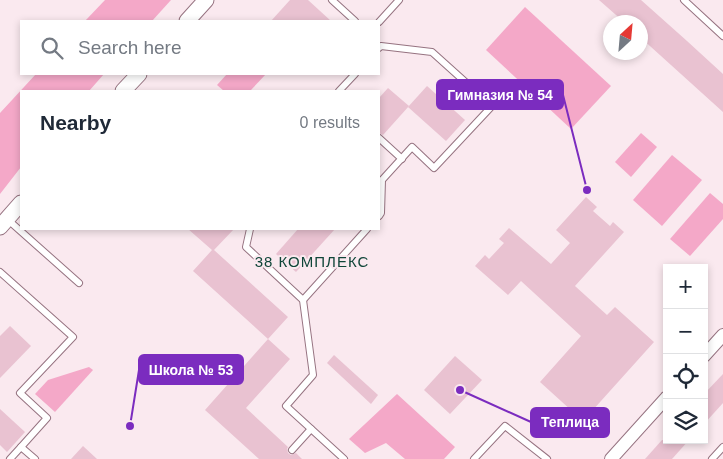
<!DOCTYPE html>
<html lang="en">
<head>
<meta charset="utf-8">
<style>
	:root { --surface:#fff; --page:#f2f2f3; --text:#1f2937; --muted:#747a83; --line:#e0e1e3 }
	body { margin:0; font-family:Arial,sans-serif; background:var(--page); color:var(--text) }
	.controls { position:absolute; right:15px; bottom:15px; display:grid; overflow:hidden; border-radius:0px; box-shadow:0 2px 8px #0003 }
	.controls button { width:45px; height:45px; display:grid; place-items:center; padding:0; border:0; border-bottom:1px solid var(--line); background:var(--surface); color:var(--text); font:25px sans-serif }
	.compass { position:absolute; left:603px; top:15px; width:45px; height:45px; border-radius:50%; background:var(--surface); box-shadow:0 2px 8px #0003; rotate:26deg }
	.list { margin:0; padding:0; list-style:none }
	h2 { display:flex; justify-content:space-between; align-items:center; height:65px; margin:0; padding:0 20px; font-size:21px }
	h2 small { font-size:16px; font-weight:400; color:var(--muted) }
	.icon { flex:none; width:28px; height:28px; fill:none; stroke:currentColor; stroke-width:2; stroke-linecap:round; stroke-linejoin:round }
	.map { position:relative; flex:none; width:723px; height:459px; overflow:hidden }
	.search { position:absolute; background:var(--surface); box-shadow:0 2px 8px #0003; left:20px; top:20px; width:360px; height:55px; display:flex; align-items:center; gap:12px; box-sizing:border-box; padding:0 18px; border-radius:0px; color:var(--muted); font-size:19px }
	.panel { position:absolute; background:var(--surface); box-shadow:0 2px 8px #0003; left:20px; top:90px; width:360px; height:140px; border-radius:0px }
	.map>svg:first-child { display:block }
</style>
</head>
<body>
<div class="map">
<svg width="723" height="459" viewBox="0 0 723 459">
	<rect width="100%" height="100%" fill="#fae9ef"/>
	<!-- green -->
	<g fill="#f4a8c8">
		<polygon points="105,0 171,0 152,21 85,21"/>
		<polygon points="525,7 611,86 571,129 486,50"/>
		<polygon points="36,74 104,74 89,91 21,91 21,167 0,194 0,113"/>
		<polygon points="227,74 266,74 250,91 224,91 217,85"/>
		<polygon points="641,133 657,147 631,177 615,162"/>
		<polygon points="672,155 702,180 662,226 633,200"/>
		<polygon points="710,193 723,204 723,219 690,256 670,239"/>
		<polygon points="89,367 93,370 55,412 35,394 48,380"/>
		<polygon points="397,394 455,447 444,459 405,459 386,443 365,453 349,439"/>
	</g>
	<!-- building -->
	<g fill="#e9c2d1">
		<polygon points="290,0 308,0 331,21 271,21"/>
		<polygon points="599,0 641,0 687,41 723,74 723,112 640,37 640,22 624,22"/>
		<polygon points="427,86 465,120 446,141 408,107"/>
		<polygon points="388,88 409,106 383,135 379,133 379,98"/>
		<polygon points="586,197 597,207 593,211 610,226 613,222 624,232 575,286 607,315 615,307 654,342 583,421 540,382 581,336 521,281 508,295 475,266 485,255 489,259 504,243 499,239 509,228 551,264 570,243 556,230"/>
		<polygon points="188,229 234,229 214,250 288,317 268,339 193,271 212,250"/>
		<polygon points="298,229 335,229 296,272 276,254"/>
		<polygon points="10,326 31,346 0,378 0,336"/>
		<polygon points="268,339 290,359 246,408 288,447 287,449 288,453 291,455 296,453 302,459 259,459 205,410"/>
		<polygon points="334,355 378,395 371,404 327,363"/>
		<polygon points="455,356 482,380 450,414 424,390"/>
		<polygon points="723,374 723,403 704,424 704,394"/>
		<polygon points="0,409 25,432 7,452 0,445"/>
		<polygon points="662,440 689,440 672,459 645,459"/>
		<polygon points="83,446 97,459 71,459"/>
	</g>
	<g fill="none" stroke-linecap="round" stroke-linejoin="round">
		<defs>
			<g id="service">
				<polyline points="332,0 355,21"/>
				<polyline points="684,0 723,36"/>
				<polyline points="379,22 399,0"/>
				<polyline points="379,48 381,46 432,52 492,106 434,168 412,147 382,180 381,213 379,216"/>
				<polyline points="339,91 355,74"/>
				<polyline points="379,138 402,159"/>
				<polyline points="7,219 79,283"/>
				<polyline points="250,229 246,247 303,300 313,375 286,406 344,459"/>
				<polyline points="0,272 73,337 20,393 47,418 21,447"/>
				<polyline points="303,300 367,229"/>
				<polyline points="292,450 311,429"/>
				<polyline points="10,459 21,447 35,459"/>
				<polyline points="474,459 505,426 547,459"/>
				<polyline points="712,459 723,447"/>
			</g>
			<g id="minor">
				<polyline points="704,356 723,335"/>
				<polyline points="611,459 667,397"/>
			</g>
			<g id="tertiary">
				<polyline points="187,21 206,0"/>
				<polyline points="123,91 139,74"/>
				<polyline points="0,227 21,203"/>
			</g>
		</defs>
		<!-- service casing -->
		<use href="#service" stroke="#967381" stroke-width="8"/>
		<!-- minor casing -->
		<use href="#minor" stroke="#967381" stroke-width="14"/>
		<!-- tertiary casing -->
		<use href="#tertiary" stroke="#967381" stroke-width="17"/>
		<!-- service -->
		<use href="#service" stroke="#fff" stroke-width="6"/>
		<!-- minor -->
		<use href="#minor" stroke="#fff" stroke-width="12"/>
		<!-- tertiary -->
		<use href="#tertiary" stroke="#fff" stroke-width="15"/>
	</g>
	<g text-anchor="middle" stroke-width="4" stroke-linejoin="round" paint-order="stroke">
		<!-- quarter labels -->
		<g font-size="15" letter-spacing="1" fill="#0f4538" stroke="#fae9ef">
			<text x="312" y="267">38 КОМПЛЕКС</text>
		</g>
	</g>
	<!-- callouts -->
	<path fill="none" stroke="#7b2cbf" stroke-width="2" d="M587 190L563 95M130 426L139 370M460 390L531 422"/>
	<g fill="#7b2cbf" stroke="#fae9ef" stroke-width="2">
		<circle cx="587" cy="190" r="5"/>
		<circle cx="130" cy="426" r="5"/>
		<circle cx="460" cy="390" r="5"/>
	</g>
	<g fill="#7b2cbf" stroke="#7b2cbf" stroke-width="2">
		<rect x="437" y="80" width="126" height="29" rx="5"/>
		<rect x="139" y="355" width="104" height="29" rx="5"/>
		<rect x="531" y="408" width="78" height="29" rx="5"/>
	</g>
	<g font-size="14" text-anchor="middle" font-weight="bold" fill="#fff">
		<text x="500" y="100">Гимназия № 54</text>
		<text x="191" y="375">Школа № 53</text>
		<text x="570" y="427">Теплица</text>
	</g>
</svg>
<div class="controls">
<button>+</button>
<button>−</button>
<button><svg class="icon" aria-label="locate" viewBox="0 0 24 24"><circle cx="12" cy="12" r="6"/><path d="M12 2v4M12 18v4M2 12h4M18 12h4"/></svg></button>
<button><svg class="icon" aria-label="layers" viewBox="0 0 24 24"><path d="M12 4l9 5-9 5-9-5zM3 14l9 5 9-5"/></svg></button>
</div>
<svg class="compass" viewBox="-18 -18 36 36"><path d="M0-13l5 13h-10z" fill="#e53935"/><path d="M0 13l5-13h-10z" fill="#747a83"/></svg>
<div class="search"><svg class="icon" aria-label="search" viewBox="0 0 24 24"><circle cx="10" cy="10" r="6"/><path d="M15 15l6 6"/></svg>Search here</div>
<section class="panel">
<h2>Nearby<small>0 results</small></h2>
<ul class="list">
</ul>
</section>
</div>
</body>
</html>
